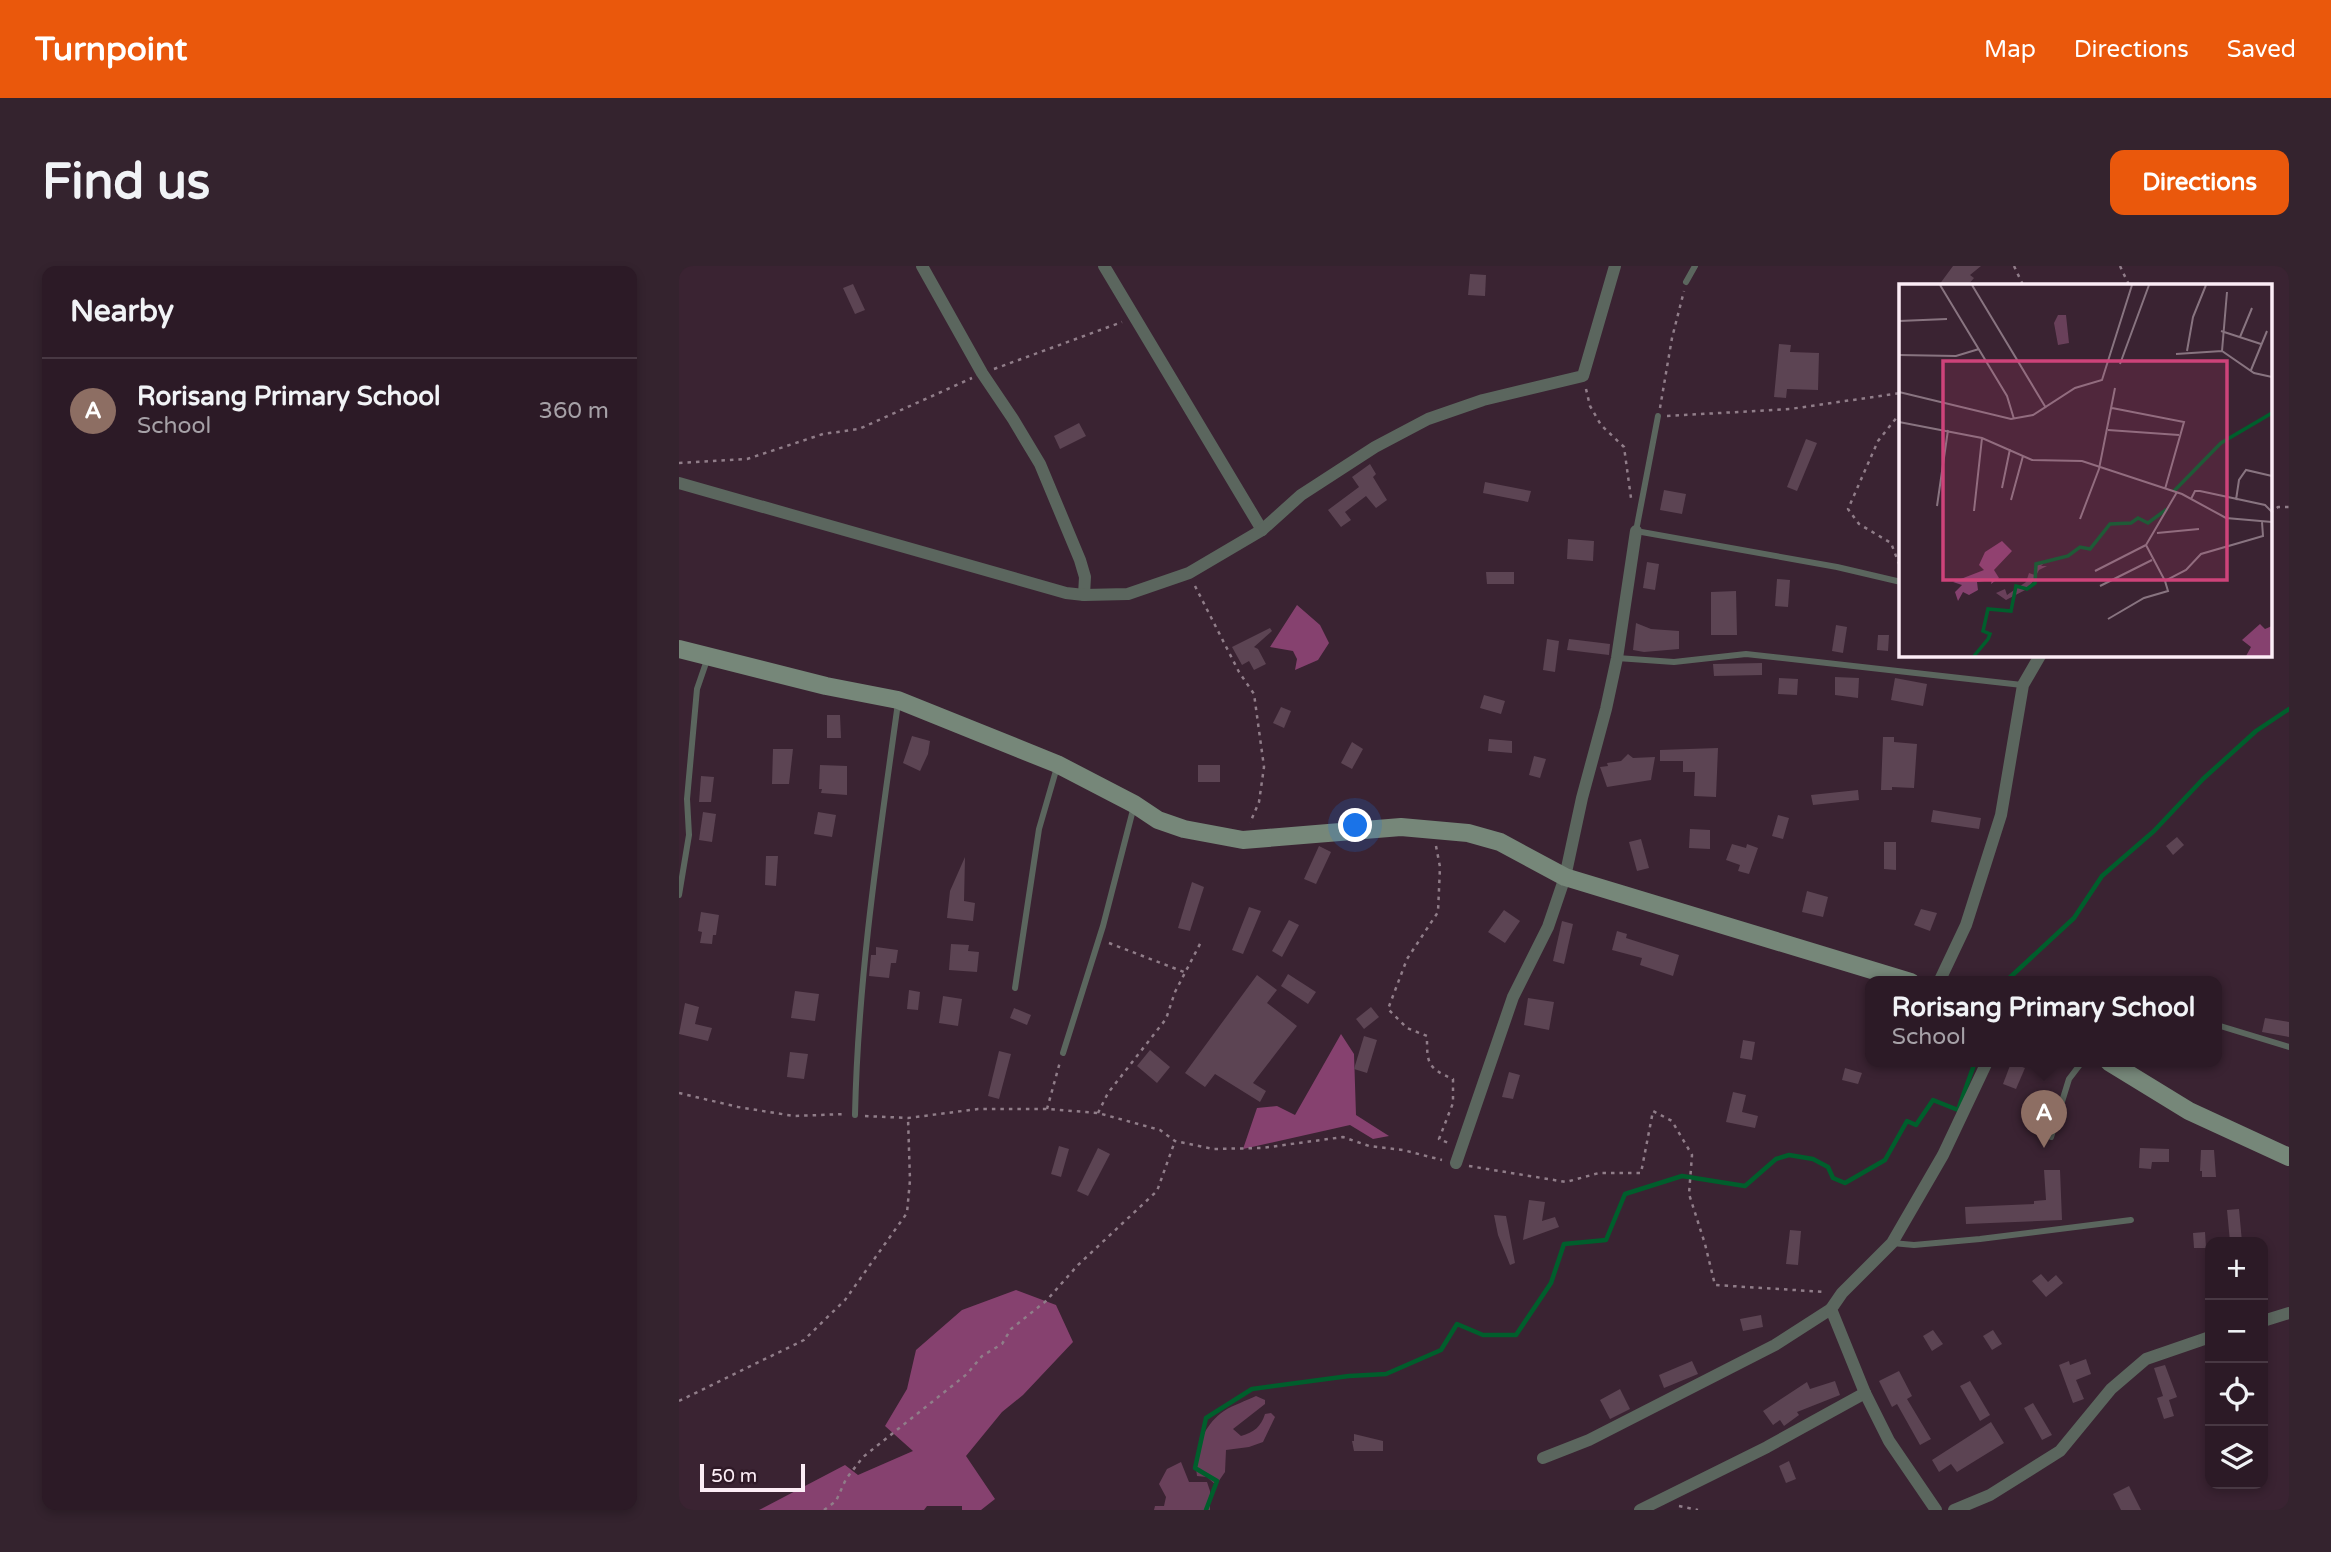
<!DOCTYPE html>
<html lang="en">
<head>
<meta charset="utf-8">
<style>
	:root { --surface:#2c1a26; --page:#34232e; --text:#f1f3f6; --muted:#a6a1a7; --line:#483843; --accent:#ea580c }
	body { margin:0; font-family:"Varela Round",sans-serif; background:var(--page); color:var(--text) }
	.controls { position:absolute; right:21px; bottom:21px; display:grid; overflow:hidden; border-radius:14px; box-shadow:0 4px 10px #0003 }
	.controls button { width:63px; height:63px; display:grid; place-items:center; padding:0; border:0; border-bottom:2px solid var(--line); background:var(--surface); color:var(--text); font:35px sans-serif }
	.scale { position:absolute; left:21px; bottom:18px; width:105px; box-sizing:border-box; padding-left:7px; border:4px solid #fcedf6; border-top:0; font-size:19px; line-height:24px; white-space:nowrap; color:#fcedf6; -webkit-text-stroke:5px #301a28; paint-order:stroke }
	.you { position:absolute; left:677px; top:560px; width:24px; height:24px; margin:-18px; border:5px solid #fff; border-radius:50%; background:#1a73e8; box-shadow:0 0 0 10px #1a73e833 }
	.badge { display:grid; place-items:center; width:46px; height:46px; border-radius:50%; background:var(--accent); color:#fff; font-size:23px; font-weight:700 }
	.pin { position:absolute; translate:-50% -58px; filter:drop-shadow(0 2px 4px #0008) }
	.pin::after { content:''; position:absolute; top:37px; width:24px; height:21px; background:inherit; clip-path:polygon(0 0,100% 0,50% 100%) }
	.popup { position:absolute; left:1186px; top:710px; width:357px; height:91px; box-sizing:border-box; display:grid; place-content:center; border-radius:14px; background:var(--surface); filter:drop-shadow(0 2px 5px #0005); font-size:23px; white-space:nowrap; color:var(--muted) }
	.popup b { font-size:26px; color:var(--text) }
	.popup::after { content:''; position:absolute; left:50%; top:100%; margin-left:-14px; border:14px solid transparent; border-top-color:var(--surface) }
	.list { margin:0; padding:0; list-style:none }
	h2 { display:flex; justify-content:space-between; align-items:center; height:91px; margin:0; padding:0 28px; font-size:30px }
	h2 small { font-size:23px; font-weight:400; color:var(--muted) }
	.list li { display:grid; grid-template-columns:46px 1fr auto; gap:21px; align-items:center; box-sizing:border-box; height:105px; padding:0 28px; border-top:2px solid var(--line) }
	.list b { display:block; font-size:26px; white-space:nowrap }
	.list p { margin:0; font-size:23px; white-space:nowrap; color:var(--muted) }
	.list em { font-size:23px; font-style:normal; color:var(--muted) }
	.icon { flex:none; width:38px; height:38px; fill:none; stroke:currentColor; stroke-width:2; stroke-linecap:round; stroke-linejoin:round }
	.map { position:relative; flex:none; width:1610px; height:1244px; overflow:hidden; border-radius:14px }
	header { display:flex; align-items:center; gap:42px; box-sizing:border-box; height:98px; padding:0 35px; background:var(--accent); color:#fff }
	header strong { font-size:33px }
	nav { display:flex; gap:38px; margin-inline-start:auto; font-size:24px }
	.intro { display:flex; align-items:center; justify-content:space-between; box-sizing:border-box; height:168px; padding:0 42px }
	h1 { margin:0; font-size:49px }
	.button { padding:18px 32px; border-radius:14px; background:var(--accent); color:#fff; font-size:24px; font-weight:700 }
	main { display:flex; gap:42px; padding:0 42px }
	aside { flex:1; background:var(--surface); border-radius:14px; box-shadow:0 4px 10px #0003 }
	.map>svg:first-child { display:block }
</style>
</head>
<body>
<header>
<strong>Turnpoint</strong>
<nav><a>Map</a><a>Directions</a><a>Saved</a></nav>
</header>
<div class="intro"><h1>Find us</h1><a class="button">Directions</a></div>
<main>
<aside>
<h2>Nearby<small></small></h2>
<ul class="list">
<li><span class="badge" style="background:#8d6e63">A</span><div><b>Rorisang Primary School</b><p>School</p></div><em>360 m</em></li>
</ul>
</aside>
<div class="map">
<svg width="1610" height="1244" viewBox="0 0 1610 1244">
	<rect width="100%" height="100%" fill="#3a2332"/>
	<!-- green -->
	<g fill="#69405a">
		<path d="M577 1130 586 1134V1138L554 1163 562 1170C575 1166 582 1161 586 1148L592 1147 596 1151 584 1176 570 1181 547 1184 546 1206 537 1219 528 1211 518 1210C514 1186 525 1158 545 1145 554 1139 567 1135 577 1130Z"/>
		<polygon points="502,1196 510,1216 528,1216 531,1225 531,1244 475,1244 476,1240 485,1240 487,1231 480,1218 488,1203"/>
	</g>
	<!-- forest -->
	<g fill="#86416f">
		<polygon points="618,339 641,359 650,377 639,394 616,404 618,393 614,385 591,381"/>
		<polygon points="662,768 675,788 677,849 710,870 694,873 671,859 564,883 578,842 598,840 616,849"/>
		<polygon points="337,1024 377,1039 394,1076 344,1129 323,1146 287,1190 316,1233 302,1244 283,1244 283,1240 248,1240 245,1244 80,1244 166,1199 179,1209 234,1185 206,1160 228,1123 237,1084 283,1044"/>
	</g>
	<g fill="none" stroke-linecap="round" stroke-linejoin="round">
		<!-- stream -->
		<g stroke="#005e2c" stroke-width="4.5">
			<polyline points="1326,716 1395,652 1423,610 1475,565 1524,513 1577,465 1610,443"/>
			<polyline points="527,1244 538,1215 516,1202 527,1152 573,1123 670,1110 707,1108 762,1084 778,1058 804,1069 837,1069 872,1017 885,978 927,974 946,928 1003,910 1066,920 1097,893 1110,889 1134,893 1149,901 1154,912 1166,917 1206,894 1228,855 1237,859 1254,834 1279,844 1296,796"/>
		</g>
	</g>
	<!-- building -->
	<g fill="#5c4453">
		<polygon points="1274,0 1302,0 1291,9 1295,12 1289,19 1260,19"/>
		<polygon points="791,8 807,9 806,30 789,29"/>
		<polygon points="174,18 186,44 176,48 164,22"/>
		<polygon points="1100,78 1112,79 1111,86 1140,87 1139,124 1108,123 1107,132 1095,131"/>
		<polygon points="400,157 407,170 381,183 375,170"/>
		<polygon points="1127,173 1138,177 1118,225 1108,221"/>
		<polygon points="691,198 697,208 694,211 708,234 697,242 687,230 666,246 672,254 662,261 649,244 680,221 673,211"/>
		<polygon points="806,216 852,225 849,236 804,227"/>
		<polygon points="985,224 1007,228 1003,248 981,244"/>
		<polygon points="889,273 915,275 914,295 888,293"/>
		<polygon points="968,296 980,298 976,324 964,322"/>
		<polygon points="807,306 835,306 835,318 808,318"/>
		<polygon points="1098,313 1111,314 1109,341 1096,340"/>
		<polygon points="1057,325 1058,369 1032,369 1032,326"/>
		<polygon points="957,357 972,363 1000,365 1000,383 965,386 954,384"/>
		<polygon points="1157,359 1168,361 1164,387 1153,385"/>
		<polygon points="591,362 593,365 575,381 579,383 587,398 575,404 570,395 563,399 553,381"/>
		<polygon points="1199,369 1210,369 1209,385 1198,384"/>
		<polygon points="868,373 880,375 876,406 864,404"/>
		<polygon points="890,373 931,378 930,389 888,384"/>
		<polygon points="1083,397 1083,409 1035,410 1034,398"/>
		<polygon points="1156,411 1180,412 1179,432 1156,429"/>
		<polygon points="1100,412 1119,413 1118,429 1099,428"/>
		<polygon points="1216,412 1248,418 1244,440 1212,434"/>
		<polygon points="805,429 826,435 822,448 801,442"/>
		<polygon points="602,441 612,445 605,462 594,457"/>
		<polygon points="148,449 161,449 162,472 148,472"/>
		<polygon points="233,470 251,475 249,488 241,505 224,497"/>
		<polygon points="1204,471 1215,471 1215,476 1238,478 1235,522 1213,521 1213,524 1202,524"/>
		<polygon points="810,473 833,475 833,487 809,485"/>
		<polygon points="673,476 684,483 673,503 662,497"/>
		<polygon points="1039,482 1037,531 1015,530 1016,506 1004,506 1004,495 981,495 981,484"/>
		<polygon points="94,483 114,483 110,518 93,518"/>
		<polygon points="949,488 954,492 976,491 972,514 928,521 921,501 929,500 928,497 942,495"/>
		<polygon points="855,490 867,493 861,512 850,509"/>
		<polygon points="141,499 168,500 168,529 142,527 143,523 140,523"/>
		<rect x="519" y="499" width="22" height="17"/>
		<polygon points="22,510 35,511 32,536 20,536"/>
		<polygon points="1179,524 1180,534 1134,539 1132,529"/>
		<polygon points="1254,544 1302,552 1300,563 1252,556"/>
		<polygon points="24,546 37,548 33,576 20,574"/>
		<polygon points="139,546 157,549 153,571 135,568"/>
		<polygon points="1099,549 1110,552 1104,573 1093,570"/>
		<polygon points="1011,563 1031,564 1031,583 1010,582"/>
		<polygon points="1498,571 1505,579 1494,589 1487,580"/>
		<polygon points="962,573 970,602 958,605 950,576"/>
		<polygon points="1205,576 1217,576 1217,604 1205,603"/>
		<polygon points="1053,578 1067,582 1068,578 1079,582 1070,608 1059,605 1061,599 1047,594"/>
		<polygon points="640,580 652,586 637,618 625,613"/>
		<polygon points="87,590 99,590 97,620 86,619"/>
		<polygon points="286,591 285,635 296,637 294,655 268,652 271,625"/>
		<polygon points="513,616 525,621 511,665 499,662"/>
		<polygon points="1128,625 1149,631 1144,651 1123,646"/>
		<polygon points="570,641 582,645 564,688 553,684"/>
		<polygon points="1242,643 1258,647 1251,665 1235,659"/>
		<polygon points="825,644 841,655 826,677 809,666"/>
		<polygon points="22,646 40,649 37,669 34,669 33,678 21,677 23,666 19,665"/>
		<polygon points="610,654 620,659 603,691 593,685"/>
		<polygon points="883,655 894,658 885,698 874,695"/>
		<polygon points="938,665 948,668 947,672 1000,689 994,710 961,699 963,692 933,684"/>
		<polygon points="272,678 290,679 289,685 300,686 298,706 270,704"/>
		<polygon points="197,681 219,684 217,697 212,697 210,712 190,710 192,689 197,689"/>
		<polygon points="609,708 637,726 629,738 602,720"/>
		<polygon points="578,709 598,724 588,737 618,760 574,817 587,825 581,836 536,808 526,821 506,807"/>
		<polygon points="230,724 241,726 239,744 228,743"/>
		<polygon points="116,725 140,728 136,755 112,752"/>
		<polygon points="264,730 283,733 279,760 260,757"/>
		<polygon points="849,732 875,736 870,764 845,759"/>
		<polygon points="6,737 20,741 16,758 33,762 29,775 0,768"/>
		<polygon points="692,741 700,751 685,763 677,753"/>
		<polygon points="335,742 352,749 348,759 331,752"/>
		<polygon points="1586,752 1610,756 1610,771 1583,766"/>
		<polygon points="685,770 698,774 688,807 675,803"/>
		<polygon points="1064,774 1076,776 1073,794 1061,792"/>
		<polygon points="471,784 491,801 478,817 458,800"/>
		<polygon points="320,785 332,788 320,833 309,830"/>
		<polygon points="111,786 129,788 125,813 108,811"/>
		<polygon points="1332,797 1346,802 1337,823 1324,818"/>
		<polygon points="1166,802 1183,807 1179,818 1163,814"/>
		<polygon points="830,806 841,809 834,833 823,831"/>
		<polygon points="1054,826 1067,829 1063,846 1079,850 1076,862 1047,856"/>
		<polygon points="380,880 390,883 382,911 372,908"/>
		<polygon points="419,882 431,888 409,930 398,925"/>
		<polygon points="1461,882 1490,883 1490,896 1473,896 1472,903 1460,902"/>
		<polygon points="1522,884 1535,884 1537,911 1523,911 1523,905 1521,905"/>
		<polygon points="1365,904 1381,904 1383,954 1287,958 1286,941 1355,938 1355,935 1367,934"/>
		<polygon points="850,934 866,936 863,955 876,951 880,961 844,974"/>
		<polygon points="1560,943 1563,976 1551,976 1548,944"/>
		<polygon points="815,949 827,950 836,997 831,999 819,969"/>
		<polygon points="1111,964 1122,965 1119,999 1107,998"/>
		<polygon points="1526,966 1527,982 1515,982 1514,967"/>
		<polygon points="1362,1008 1369,1016 1377,1009 1384,1017 1367,1031 1353,1015"/>
		<polygon points="1082,1049 1084,1061 1064,1065 1061,1053"/>
		<polygon points="1254,1064 1264,1078 1253,1085 1244,1070"/>
		<polygon points="1314,1064 1323,1078 1313,1084 1304,1070"/>
		<polygon points="1407,1093 1412,1108 1397,1114 1405,1133 1394,1137 1380,1099 1390,1095 1391,1099"/>
		<polygon points="1013,1095 1019,1108 985,1122 980,1109"/>
		<polygon points="1486,1099 1498,1131 1490,1134 1495,1150 1485,1153 1478,1132 1484,1130 1475,1102"/>
		<polygon points="1220,1105 1233,1130 1228,1133 1252,1173 1241,1179 1218,1138 1213,1141 1200,1115"/>
		<polygon points="1156,1115 1161,1129 1118,1146 1120,1149 1105,1160 1101,1154 1094,1159 1084,1145 1128,1116 1131,1123"/>
		<polygon points="1291,1115 1311,1149 1301,1155 1281,1120"/>
		<polygon points="941,1123 951,1143 931,1153 921,1134"/>
		<polygon points="1354,1137 1373,1169 1363,1174 1345,1142"/>
		<polygon points="1312,1156 1325,1177 1278,1206 1272,1198 1260,1206 1253,1194"/>
		<polygon points="675,1168 704,1175 704,1185 675,1185 673,1175 675,1175"/>
		<polygon points="1110,1195 1117,1213 1107,1217 1100,1200"/>
		<polygon points="1450,1220 1462,1244 1442,1244 1434,1228"/>
	</g>
	<g fill="none" stroke-linecap="round" stroke-linejoin="round">
		<!-- path -->
		<g stroke="#907d89" stroke-width="2.5" stroke-dasharray="3.5 5" stroke-linecap="butt">
			<polyline points="1335,0 1344,19"/>
			<polyline points="1441,0 1450,19"/>
			<polyline points="315,103 443,56"/>
			<polyline points="907,123 911,140 922,159 945,181 952,232"/>
			<polyline points="981,142 993,72 1005,25"/>
			<polyline points="1222,146 1199,175 1169,243 1180,258 1212,277 1222,303"/>
			<polyline points="988,150 1111,143 1222,127"/>
			<polyline points="0,197 68,193 144,168 180,163 293,112"/>
			<polyline points="1591,247 1599,241 1610,241"/>
			<polyline points="516,320 560,406 575,428 585,501 580,536 571,557"/>
			<path d="M757 580 761 601 759 646 728 693 709 743 728 762 748 770C748 797 748 802 774 813V837L760 873 772 878"/>
			<polyline points="430,677 505,706"/>
			<polyline points="0,827 59,841 115,850 166,848"/>
			<polyline points="368,843 381,796"/>
			<polyline points="419,847 429,827 487,753 496,726 522,676"/>
			<polyline points="186,850 229,852 299,843 368,843 419,847 481,864 496,875 534,883 583,882 664,871 690,880 724,884 763,894"/>
			<polyline points="790,900 887,916 920,907 962,907 974,845 993,855 1013,889 1010,928 1026,978 1036,1019 1147,1026"/>
			<polyline points="0,1135 125,1074 166,1034 228,947 231,914 229,852"/>
			<polyline points="1000,1240 1019,1244"/>
			<polyline points="145,1244 157,1235 167,1213 184,1191 288,1108 303,1090 323,1078 332,1063 367,1035 399,999 478,925 496,875"/>
		</g>
		<!-- lane -->
		<g stroke="#5b665e" stroke-width="6">
			<polyline points="1007,16 1016,0"/>
			<polyline points="979,150 957,265 1158,301 1222,316"/>
			<polyline points="938,392 995,396 1067,388 1343,419"/>
			<polyline points="0,629 10,569 8,533 18,423 29,391"/>
			<polyline points="336,722 360,563 378,501"/>
			<polyline points="1538,759 1610,781"/>
			<polyline points="384,787 424,660 455,540"/>
			<path d="M176 849C179 710 200 574 219 437"/>
			<polyline points="1372,871 1390,813 1403,796"/>
			<polyline points="1213,977 1235,979 1301,973 1452,954"/>
		</g>
		<!-- street -->
		<g stroke="#5b665e" stroke-width="12">
			<polyline points="243,0 303,107 334,153 361,198 401,294 406,311 405,329"/>
			<polyline points="425,0 583,264"/>
			<polyline points="0,217 387,327 405,329 449,328 510,307 583,264 622,229 696,181 749,153 804,134 904,110 936,0"/>
			<polyline points="1260,716 1287,659 1322,549 1344,419 1362,388"/>
			<polyline points="777,897 834,731 869,661 886,611 903,532 927,443 938,392 957,265"/>
			<polyline points="1584,1055 1610,1047"/>
			<polyline points="864,1192 910,1174 1096,1079 1152,1043"/>
			<polyline points="961,1244 1088,1181 1186,1127"/>
			<polyline points="1257,1244 1210,1175 1186,1127 1152,1043 1163,1027 1213,977 1264,889 1308,796"/>
			<polyline points="1275,1244 1311,1229 1381,1185 1432,1123 1467,1093 1531,1071"/>
		</g>
		<!-- secondary -->
		<g stroke="#768779" stroke-width="18">
			<polyline points="0,383 147,420 219,434 378,498 455,538 479,554 505,563 564,574 722,561 789,567 821,576 886,611 1232,716"/>
			<polyline points="1430,796 1510,845 1610,891"/>
		</g>
	</g>
	<!-- overview -->
	<g transform="translate(1220 18)">
		<rect width="373" height="373" fill="#3a2332"/>
		<path d="M159 31H167L170 59 159 61 155 39ZM147 277 142 282H148L140 286 130 304 107 316 97 309 106 305 108 311 127 298 130 289 136 291 137 281Z" fill="#69405a"/>
		<path d="M103 257 113 267 95 286 100 294 92 300 93 296 78 298 79 306 70 311 64 308 59 317 56 308 63 301 54 298 85 286 80 281 86 268ZM361 340 366 345 373 342V372H347L352 363 343 356Z" fill="#86416f"/>
		<path fill="none" stroke="#005e2c" stroke-width="3.5" d="M275 207 322 159 373 129M75 372 89 355 91 350 84 347 89 325 112 327 117 302 128 305 136 299 137 280 169 272 181 263 191 265 211 240 232 239 239 234 249 239 268 225"/>
		<path fill="none" stroke="#887480" stroke-width="2" d="M41 1 108 112 115 135M73 1 147 124M0 14V36M0 37 48 35M322 47 362 60M341 53 353 24M288 67 294 33 307 1M323 67 328 8M277 70 323 67 355 89 373 93M0 71 57 72 80 65M221 80 250 1M352 86 368 47M0 108 112 135 134 131 176 104 203 96 233 1M213 124 285 138 266 205M0 138 83 154 133 176 183 177 283 210 327 234 373 238M209 146 280 151M103 204 111 165M278 208 247 261 266 297 287 286 302 270 364 252 363 238M292 215 296 207H301L366 221 373 228M112 216 124 172M337 216 340 196 347 186 373 192M38 222 49 146M75 227 83 154M181 235 200 185 216 104M258 249 300 245M196 287 247 261M201 302 253 276M209 335 245 314 269 307 266 297"/>
		<path fill="#ce437a" fill-opacity="0.15" stroke="#ce437a" stroke-width="3.5" d="M44 77H328V296H44Z"/>
		<rect width="373" height="373" fill="none" stroke="#fcedf6" stroke-width="3.5"/>
	</g>
</svg>
<div class="controls">
<button>+</button>
<button>−</button>
<button><svg class="icon" aria-label="locate" viewBox="0 0 24 24"><circle cx="12" cy="12" r="6"/><path d="M12 2v4M12 18v4M2 12h4M18 12h4"/></svg></button>
<button><svg class="icon" aria-label="layers" viewBox="0 0 24 24"><path d="M12 4l9 5-9 5-9-5zM3 14l9 5 9-5"/></svg></button>
</div>
<div class="scale">50 m</div>
<div class="you"></div>
<div class="pin badge" style="left:1365px;top:882px;background:#8d6e63">A</div>
<div class="popup"><b>Rorisang Primary School</b>School</div>
</div>
</main>
</body>
</html>
